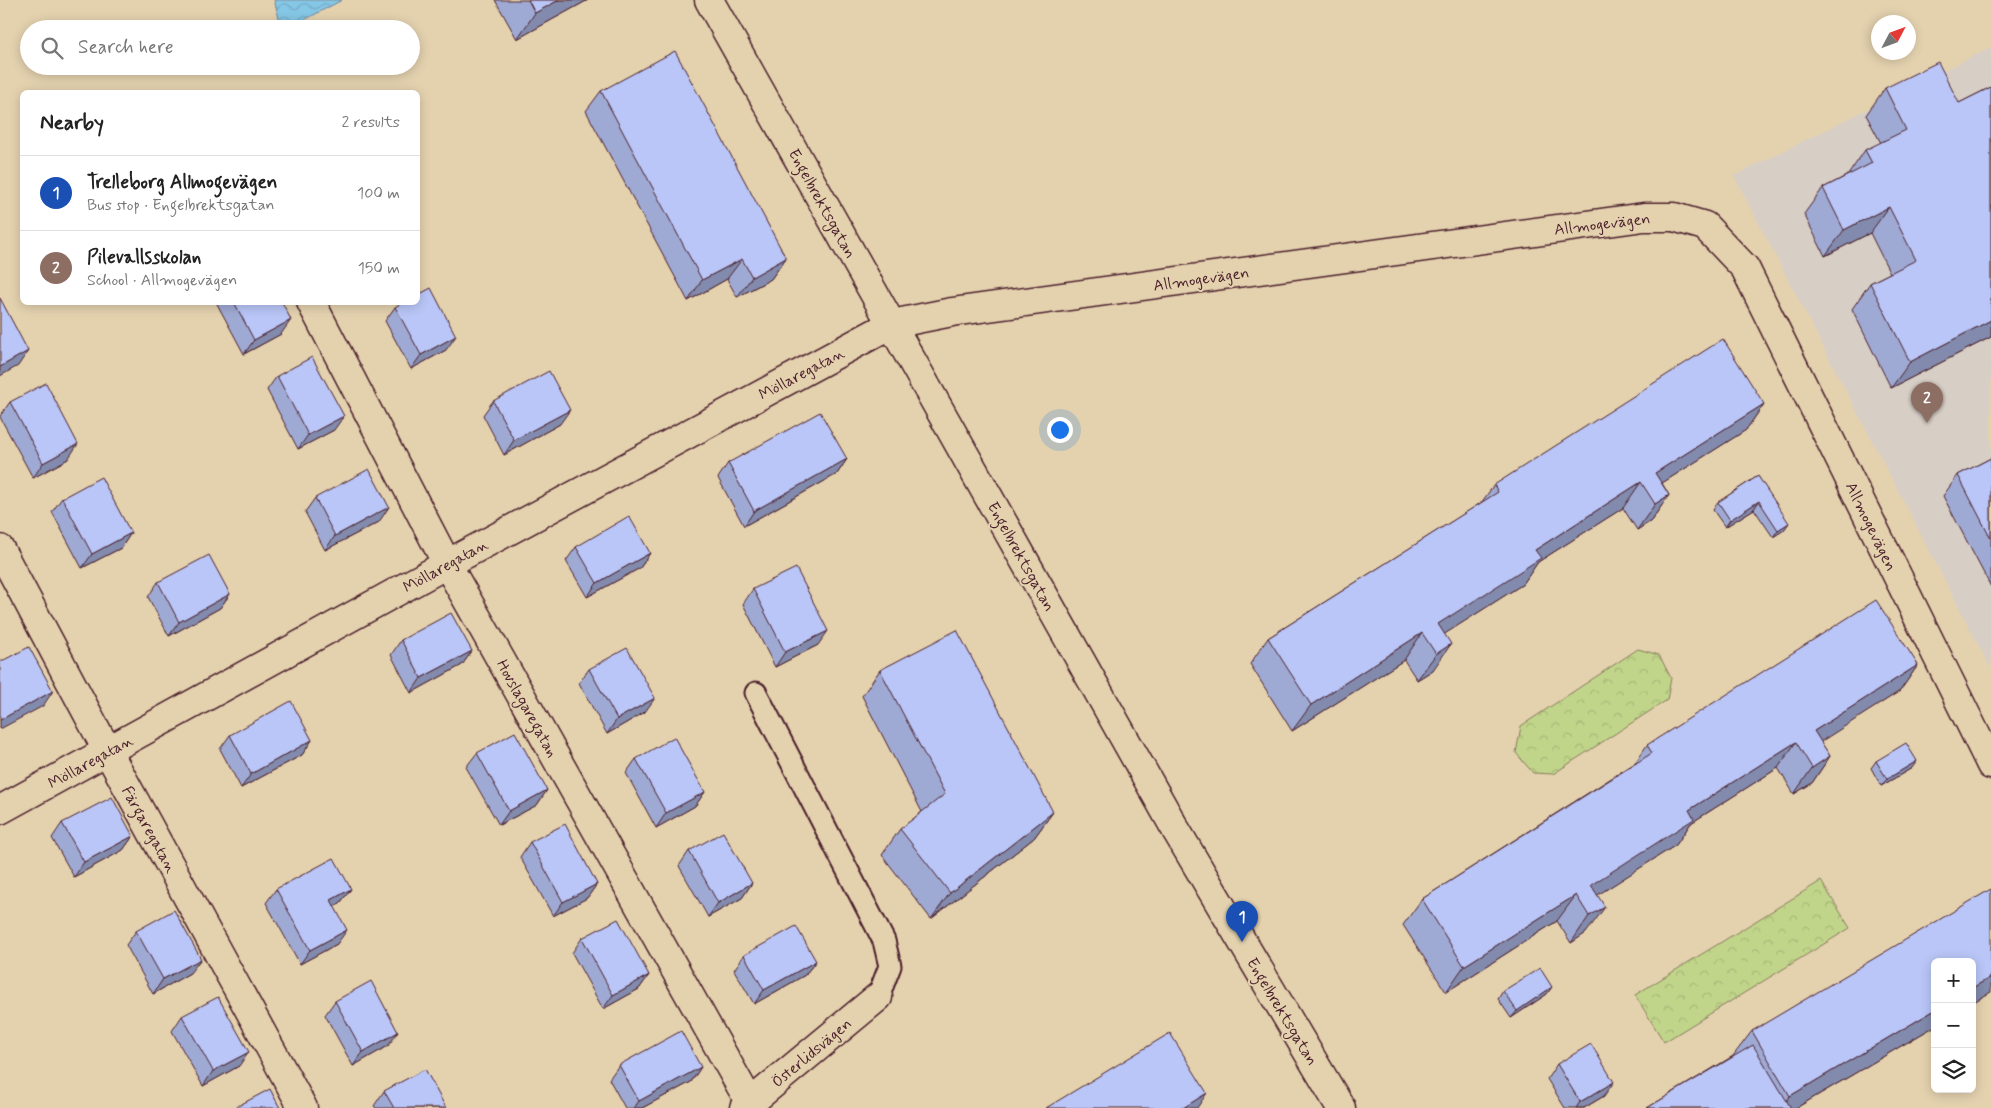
<!DOCTYPE html>
<html lang="en">
<head>
<meta charset="utf-8">
<style>
	:root { --surface:#fff; --page:#f2f2f2; --text:#222; --muted:#767676; --line:#e0e0e0; --accent:#1f6fb2 }
	body { margin:0; font-family:Mynerve,sans-serif; background:var(--page); color:var(--text) }
	.controls { position:absolute; right:15px; bottom:15px; display:grid; overflow:hidden; border-radius:8px; box-shadow:0 2px 12px #0003 }
	.controls button { width:45px; height:45px; display:grid; place-items:center; padding:0; border:0; border-bottom:1px solid var(--line); background:var(--surface); color:var(--text); font:25px sans-serif }
	.compass { position:absolute; left:1871px; top:15px; width:45px; height:45px; border-radius:50%; background:var(--surface); box-shadow:0 2px 12px #0003; rotate:49deg }
	.you { position:absolute; left:1059px; top:429px; width:18px; height:18px; margin:-12px; border:4px solid #fff; border-radius:50%; background:#1a73e8; box-shadow:0 0 0 8px #1a73e833 }
	.badge { display:grid; place-items:center; width:32px; height:32px; border-radius:50%; background:var(--accent); color:#fff; font-size:16px; font-weight:700 }
	.pin { position:absolute; translate:-50% -41px; filter:drop-shadow(0 1px 2px #0008) }
	.pin::after { content:''; position:absolute; top:26px; width:18px; height:15px; background:inherit; clip-path:polygon(0 0,100% 0,50% 100%) }
	.list { margin:0; padding:0; list-style:none }
	h2 { display:flex; justify-content:space-between; align-items:center; height:65px; margin:0; padding:0 20px; font-size:21px }
	h2 small { font-size:16px; font-weight:400; color:var(--muted) }
	.list li { display:grid; grid-template-columns:32px 1fr auto; gap:15px; align-items:center; box-sizing:border-box; height:75px; padding:0 20px; border-top:1px solid var(--line) }
	.list b { display:block; font-size:19px; white-space:nowrap }
	.list p { margin:0; font-size:16px; white-space:nowrap; color:var(--muted) }
	.list em { font-size:16px; font-style:normal; color:var(--muted) }
	.icon { flex:none; width:28px; height:28px; fill:none; stroke:currentColor; stroke-width:2; stroke-linecap:round; stroke-linejoin:round }
	.map { position:relative; flex:none; width:1991px; height:1108px; overflow:hidden }
	.search { position:absolute; background:var(--surface); box-shadow:0 2px 12px #0003; left:20px; top:20px; width:400px; height:55px; display:flex; align-items:center; gap:12px; box-sizing:border-box; padding:0 18px; border-radius:28px; color:var(--muted); font-size:19px }
	.panel { position:absolute; background:var(--surface); box-shadow:0 2px 12px #0003; left:20px; top:90px; width:400px; height:215px; border-radius:8px }
	.map>svg:first-child { display:block }
</style>
</head>
<body>
<div class="map">
<svg width="1991" height="1108" viewBox="0 0 1991 1108">
	<defs>
		<pattern id="park-crowns" width="20" height="18" patternUnits="userSpaceOnUse" patternTransform="scale(1.25)"><rect width="20" height="18" fill="#c1d58a"/><path d="M2 6a3 3 0 1 1 6 0M12 15a3 3 0 1 1 6 0" fill="none" stroke="#a7b677"/></pattern>
		<pattern id="water-waves" width="16" height="10" patternUnits="userSpaceOnUse" patternTransform="scale(1.25)"><rect width="16" height="10" fill="#85c7e6"/><path d="M0 5q4-4 8 0t8 0" fill="none" stroke="#74aac5"/></pattern>
	</defs>
	<rect width="100%" height="100%" fill="#e4d2af"/>
	<filter id="ink" filterUnits="userSpaceOnUse"><feTurbulence type="fractalNoise" baseFrequency=".02" numOctaves="2"/><feDisplacementMap in="SourceGraphic" scale="10" xChannelSelector="R" yChannelSelector="G"/><feConvolveMatrix kernelMatrix="1 2 1 2 8 2 1 2 1" color-interpolation-filters="sRGB"/></filter>
	<g filter="url(#ink)">
		<!-- built -->
		<polygon fill="#d7cec5" points="1991,47 1991,669 1734,176"/>
		<!-- park -->
		<g fill="url(#park-crowns)" stroke="#867a5a">
			<polygon points="1638,649 1659,655 1671,678 1667,700 1553,774 1533,773 1516,753 1521,726"/>
			<polygon points="1821,881 1850,928 1664,1042 1635,995"/>
		</g>
		<!-- water -->
		<polygon fill="url(#water-waves)" stroke="#6d849b" points="274,0 342,0 291,27 279,18"/>
		<g fill="none" stroke-linecap="round" stroke-linejoin="round">
			<defs>
				<polyline id="lane" points="756,693 884,941 890,966 878,997"/>
				<g id="street">
					<polyline points="311,302 447,564 753,1108"/>
					<polyline points="0,549 108,752 303,1108"/>
					<polyline points="0,810 447,564 892,324 952,312 1644,217 1674,217 1705,226 1745,268 1991,765"/>
					<polyline points="744,1108 878,997"/>
				</g>
				<polyline id="secondary" points="709,0 1176,830 1341,1108"/>
			</defs>
			<!-- lane casing -->
			<use href="#lane" stroke="#4a1f2b" stroke-width="25"/>
			<!-- street casing -->
			<use href="#street" stroke="#4a1f2b" stroke-width="31"/>
			<!-- secondary casing -->
			<use href="#secondary" stroke="#4a1f2b" stroke-width="31"/>
			<!-- lane -->
			<use href="#lane" stroke="#e4d2af" stroke-width="21"/>
			<!-- street -->
			<use href="#street" stroke="#e4d2af" stroke-width="28"/>
			<!-- secondary -->
			<use href="#secondary" stroke="#e4d2af" stroke-width="28"/>
		</g>
		<!-- wall -->
		<g fill="#9faad4" stroke="#4a1f2b">
			<polygon points="495,0 588,0 517,39"/>
			<polygon points="1991,87 1991,337 1891,388 1852,309 1870,283 1890,273 1870,233 1825,256 1804,214 1823,188 1848,175 1865,150 1881,143 1866,115 1885,88 1959,103"/>
			<polygon points="601,91 786,258 771,279 737,297 727,279 688,301 586,111"/>
			<polygon points="216,302 282,302 281,334 244,354"/>
			<polygon points="395,307 446,350 411,369 385,321"/>
			<polygon points="277,376 334,430 298,449 267,390"/>
			<polygon points="493,401 560,424 504,455 483,415"/>
			<polygon points="10,402 68,459 33,478 0,417 0,416"/>
			<polygon points="1764,404 1746,430 1662,483 1669,495 1651,521 1637,530 1623,508 1538,562 1523,584 1444,634 1433,670 1417,680 1404,660 1292,731 1250,664 1268,638 1481,503 1494,485"/>
			<polygon points="1991,458 1991,587 1943,496 1958,475"/>
			<polygon points="847,459 837,474 744,526 718,478 728,463"/>
			<polygon points="1758,476 1784,530 1773,537 1754,509 1725,527 1713,510 1718,502"/>
			<polygon points="62,498 131,533 121,548 82,568 52,512"/>
			<polygon points="315,498 379,522 325,550 305,512"/>
			<polygon points="576,547 650,553 640,568 587,597 566,561"/>
			<polygon points="158,582 230,594 220,608 169,636 148,597"/>
			<polygon points="753,589 818,645 775,667 743,604"/>
			<polygon points="401,640 472,651 462,665 411,693 391,655"/>
			<polygon points="1918,665 1900,691 1820,741 1830,756 1812,783 1794,794 1778,768 1691,823 1676,845 1597,895 1586,933 1571,943 1557,921 1446,992 1403,925 1422,899 1635,763 1647,745"/>
			<polygon points="589,669 645,712 607,734 579,683"/>
			<polygon points="880,670 1053,812 1034,838 931,919 882,855 900,829 922,812 862,696"/>
			<polygon points="230,735 312,740 302,755 241,788 220,749"/>
			<polygon points="477,753 547,790 537,805 499,825 466,767"/>
			<polygon points="636,759 705,792 695,806 656,828 626,773"/>
			<polygon points="1876,761 1912,768 1881,786 1871,768"/>
			<polygon points="62,823 133,836 123,850 74,877 52,838"/>
			<polygon points="530,842 597,884 587,898 553,916 520,857"/>
			<polygon points="689,851 752,883 742,898 708,917 679,866"/>
			<polygon points="276,889 351,889 340,903 334,907 337,944 300,964 266,903"/>
			<polygon points="136,931 190,973 153,994 126,945"/>
			<polygon points="582,938 649,975 639,989 603,1009 572,953"/>
			<polygon points="744,955 816,961 805,975 754,1004 734,970"/>
			<polygon points="1935,962 1935,1026 1796,1108 1647,1108 1733,1056 1752,1031"/>
			<polygon points="1503,991 1547,994 1511,1018 1498,999"/>
			<polygon points="335,1001 388,1046 353,1066 325,1015"/>
			<polygon points="182,1016 239,1066 203,1086 172,1031"/>
			<polygon points="1557,1064 1604,1096 1584,1108 1565,1108 1547,1079"/>
			<polygon points="619,1065 701,1067 691,1082 642,1108 625,1108 609,1079"/>
			<polygon points="384,1091 446,1108 376,1108 374,1106"/>
		</g>
		<!-- shaded-wall -->
		<g fill="#828bad" stroke="#4a1f2b">
			<polygon points="559,0 588,0 517,39 535,13"/>
			<polygon points="1889,207 1870,233 1825,256 1844,230"/>
			<polygon points="786,258 771,279 737,297 752,277"/>
			<polygon points="742,259 727,279 688,301 702,280"/>
			<polygon points="291,320 281,334 244,354 254,340"/>
			<polygon points="1991,320 1991,337 1891,388 1910,362"/>
			<polygon points="456,336 446,350 411,369 421,355"/>
			<polygon points="28,351 18,366 0,376 0,367"/>
			<polygon points="1764,404 1746,430 1648,492 1655,473"/>
			<polygon points="570,410 560,424 504,455 514,440"/>
			<polygon points="344,416 334,430 298,449 308,435"/>
			<polygon points="78,444 68,459 33,478 43,463"/>
			<polygon points="847,459 837,474 744,526 754,511"/>
			<polygon points="1641,482 1623,508 1538,562 1523,584 1429,644 1438,624 1535,550"/>
			<polygon points="1669,495 1651,521 1637,530 1655,504"/>
			<polygon points="1759,501 1754,509 1725,527 1730,520"/>
			<polygon points="389,507 379,522 325,550 335,536"/>
			<polygon points="1789,523 1784,530 1773,537 1778,530"/>
			<polygon points="131,533 121,548 82,568 92,554"/>
			<polygon points="650,553 640,568 587,597 597,583"/>
			<polygon points="230,594 220,608 169,636 179,622"/>
			<polygon points="828,631 818,645 775,667 785,652"/>
			<polygon points="1422,633 1404,660 1292,731 1311,705"/>
			<polygon points="1451,644 1433,670 1417,680 1436,654"/>
			<polygon points="472,651 462,665 411,693 421,678"/>
			<polygon points="1918,665 1900,691 1803,753 1814,731"/>
			<polygon points="53,691 43,706 0,729 0,720"/>
			<polygon points="655,698 645,712 607,734 617,719"/>
			<polygon points="312,740 302,755 241,788 251,774"/>
			<polygon points="1796,742 1778,768 1691,823 1676,845 1582,905 1591,885 1689,810"/>
			<polygon points="1830,756 1812,783 1794,794 1812,768"/>
			<polygon points="1917,761 1912,768 1881,786 1887,779"/>
			<polygon points="547,790 537,805 499,825 509,811"/>
			<polygon points="705,792 695,806 656,828 666,813"/>
			<polygon points="1053,812 1034,838 931,919 950,893"/>
			<polygon points="133,836 123,850 74,877 84,862"/>
			<polygon points="752,883 742,898 708,917 718,903"/>
			<polygon points="597,884 587,898 553,916 563,902"/>
			<polygon points="351,889 340,903 321,914 331,900"/>
			<polygon points="1576,895 1557,921 1446,992 1464,966"/>
			<polygon points="1605,907 1586,933 1571,943 1589,916"/>
			<polygon points="347,930 337,944 300,964 310,950"/>
			<polygon points="201,959 190,973 153,994 163,979"/>
			<polygon points="816,961 805,975 754,1004 764,990"/>
			<polygon points="649,975 639,989 603,1009 613,995"/>
			<polygon points="1991,977 1991,992 1972,1003 1972,988"/>
			<polygon points="1552,987 1547,994 1511,1018 1517,1011"/>
			<polygon points="1935,1010 1935,1026 1796,1108 1782,1108 1790,1096"/>
			<polygon points="398,1032 388,1046 353,1066 363,1052"/>
			<polygon points="249,1052 239,1066 203,1086 213,1071"/>
			<polygon points="701,1067 691,1082 642,1108 634,1108 639,1101"/>
			<polygon points="1614,1082 1604,1096 1584,1108 1576,1108 1580,1102"/>
			<polygon points="1207,1093 1197,1108 1183,1108"/>
		</g>
		<!-- building -->
		<g fill="#b9c6f7" stroke="#4a1f2b">
			<polygon points="528,0 559,0 535,13"/>
			<polygon points="675,51 786,258 752,277 742,259 702,280 601,91"/>
			<polygon points="1938,62 1959,103 1991,87 1991,320 1910,362 1870,283 1916,260 1889,207 1844,230 1823,188 1872,163 1865,150 1906,130 1885,88"/>
			<polygon points="431,288 456,336 421,355 395,307 404,302 418,302 418,295"/>
			<polygon points="0,298 28,351 0,367"/>
			<polygon points="234,302 282,302 291,320 254,340"/>
			<polygon points="1723,339 1764,404 1655,473 1669,495 1655,504 1641,482 1535,550 1541,558 1438,624 1451,644 1436,654 1422,633 1311,705 1268,638 1498,492 1494,485"/>
			<polygon points="312,357 344,416 308,435 277,376"/>
			<polygon points="549,371 570,410 514,440 493,401"/>
			<polygon points="46,383 78,444 43,463 10,402"/>
			<polygon points="820,412 847,459 754,511 728,463"/>
			<polygon points="1991,458 1991,539 1958,475"/>
			<polygon points="369,469 389,507 335,536 315,498"/>
			<polygon points="1758,476 1789,523 1778,530 1759,501 1730,520 1718,502"/>
			<polygon points="101,477 131,533 92,554 62,498"/>
			<polygon points="629,516 650,553 597,583 576,547"/>
			<polygon points="209,555 230,594 179,622 158,582"/>
			<polygon points="796,568 828,631 785,652 753,589"/>
			<polygon points="1876,600 1918,665 1814,731 1830,756 1812,768 1796,742 1689,810 1694,819 1591,885 1605,907 1589,916 1576,895 1464,966 1422,899 1652,753 1647,745"/>
			<polygon points="451,613 472,651 421,678 401,640"/>
			<polygon points="957,630 1053,812 950,893 900,829 945,794 880,670"/>
			<polygon points="29,647 53,691 0,720 0,662"/>
			<polygon points="627,648 655,698 617,719 589,669"/>
			<polygon points="291,701 312,740 251,774 230,735"/>
			<polygon points="515,732 547,790 509,811 477,753"/>
			<polygon points="674,737 705,792 666,813 636,759"/>
			<polygon points="1906,743 1917,761 1887,779 1876,761"/>
			<polygon points="112,797 133,836 84,862 62,823"/>
			<polygon points="565,824 597,884 563,902 530,842"/>
			<polygon points="723,832 752,883 718,903 689,851"/>
			<polygon points="334,858 351,889 331,900 347,930 310,950 276,889"/>
			<polygon points="1991,889 1991,977 1972,988 1972,962 1935,962 1935,1010 1790,1096 1752,1031"/>
			<polygon points="174,910 201,959 163,979 136,931"/>
			<polygon points="618,919 649,975 613,995 582,938"/>
			<polygon points="796,926 816,961 764,990 744,955"/>
			<polygon points="1540,968 1552,987 1517,1011 1503,991"/>
			<polygon points="371,981 398,1032 363,1052 335,1001"/>
			<polygon points="218,997 249,1052 213,1071 182,1016"/>
			<polygon points="681,1031 701,1067 639,1101 619,1065"/>
			<polygon points="1170,1033 1207,1093 1183,1108 1046,1108"/>
			<polygon points="1591,1044 1614,1082 1580,1102 1557,1064"/>
			<polygon points="1753,1045 1791,1108 1647,1108"/>
			<polygon points="425,1069 446,1108 394,1108 384,1091"/>
			<polygon points="270,1089 280,1108 237,1108 236,1107"/>
		</g>
	</g>
	<g text-anchor="middle" stroke-width="4" stroke-linejoin="round" paint-order="stroke">
		<!-- street labels -->
		<g font-size="16" fill="#4a1f2b" stroke="#e4d2af">
			<text transform="translate(823 203) rotate(61)" y="6">Engelbrektsgatan</text>
			<text transform="translate(1602 223) rotate(-7)" y="6">Allmogevägen</text>
			<text transform="translate(1201 278) rotate(-8)" y="6">Allmogevägen</text>
			<text transform="translate(801 373) rotate(-28)" y="6">Möllaregatan</text>
			<text transform="translate(1872 526) rotate(64)" y="6">Allmogevägen</text>
			<text transform="translate(1022 556) rotate(61)" y="6">Engelbrektsgatan</text>
			<text transform="translate(445 565) rotate(-29)" y="6">Möllaregatan</text>
			<text transform="translate(528 708) rotate(61)" y="6">Hovslagaregatan</text>
			<text transform="translate(90 761) rotate(-29)" y="6">Möllaregatan</text>
			<text transform="translate(150 829) rotate(61)" y="6">Färgaregatan</text>
			<text transform="translate(1283 1011) rotate(59)" y="6">Engelbrektsgatan</text>
			<text transform="translate(811 1052) rotate(-40)" y="6">Österlidsvägen</text>
		</g>
	</g>
</svg>
<div class="controls">
<button>+</button>
<button>−</button>
<button><svg class="icon" aria-label="layers" viewBox="0 0 24 24"><path d="M12 4l9 5-9 5-9-5zM3 14l9 5 9-5"/></svg></button>
</div>
<svg class="compass" viewBox="-18 -18 36 36"><path d="M0-13l5 13h-10z" fill="#e53935"/><path d="M0 13l5-13h-10z" fill="#767676"/></svg>
<div class="you"></div>
<div class="pin badge" style="left:1242px;top:942px;background:#1a4fb4">1</div>
<div class="pin badge" style="left:1927px;top:423px;background:#8d6e63">2</div>
<div class="search"><svg class="icon" aria-label="search" viewBox="0 0 24 24"><circle cx="10" cy="10" r="6"/><path d="M15 15l6 6"/></svg>Search here</div>
<section class="panel">
<h2>Nearby<small>2 results</small></h2>
<ul class="list">
<li><span class="badge" style="background:#1a4fb4">1</span><div><b>Trelleborg Allmogevägen</b><p>Bus stop · Engelbrektsgatan</p></div><em>100 m</em></li>
<li><span class="badge" style="background:#8d6e63">2</span><div><b>Pilevallsskolan</b><p>School · Allmogevägen</p></div><em>150 m</em></li>
</ul>
</section>
</div>
</body>
</html>
